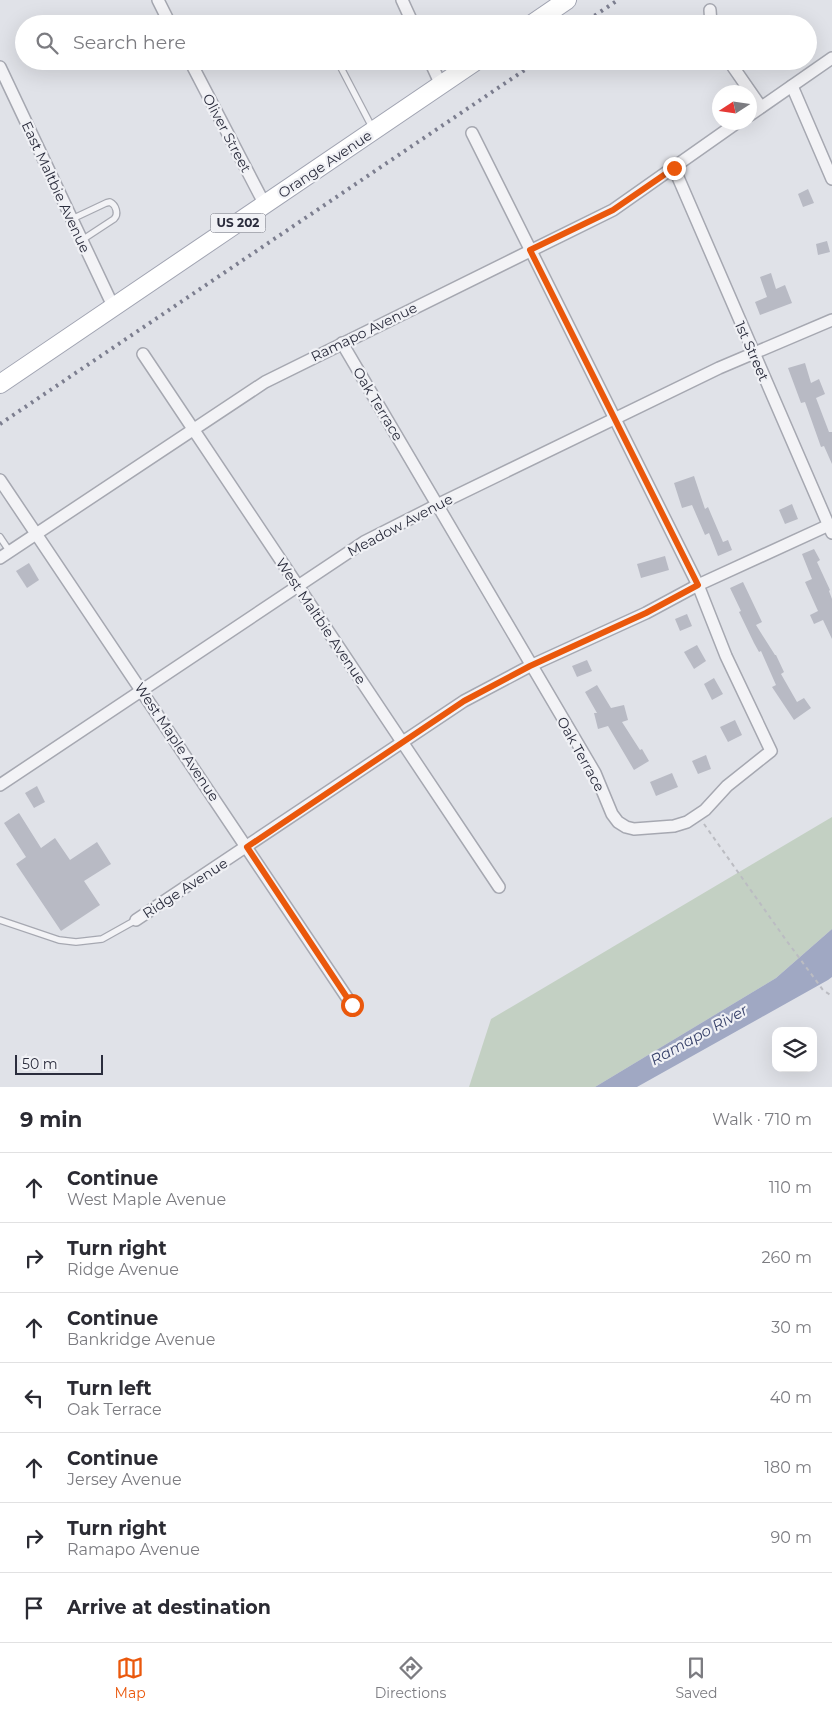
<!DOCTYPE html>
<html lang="en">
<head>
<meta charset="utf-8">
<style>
	:root { --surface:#fff; --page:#f2f2f3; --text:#2b2b33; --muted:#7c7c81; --line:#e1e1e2; --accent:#ea580c }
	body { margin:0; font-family:Montserrat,sans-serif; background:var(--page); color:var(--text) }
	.controls { position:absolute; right:15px; bottom:15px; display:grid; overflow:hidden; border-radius:10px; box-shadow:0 5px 20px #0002 }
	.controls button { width:45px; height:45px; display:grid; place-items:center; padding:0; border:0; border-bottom:1px solid var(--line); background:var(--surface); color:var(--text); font:25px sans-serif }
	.compass { position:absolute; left:712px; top:85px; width:45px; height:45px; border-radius:50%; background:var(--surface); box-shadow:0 5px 20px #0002; rotate:258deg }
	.scale { position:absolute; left:15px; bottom:12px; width:88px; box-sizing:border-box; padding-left:5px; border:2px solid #2b2d3d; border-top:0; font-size:14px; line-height:18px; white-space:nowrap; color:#2b2d3d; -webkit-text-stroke:4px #f0f1f5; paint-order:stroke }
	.stop { position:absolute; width:15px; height:15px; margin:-11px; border:4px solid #ea580c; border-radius:50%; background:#fff }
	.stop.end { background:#ea580c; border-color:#fff; box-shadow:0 1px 5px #0008 }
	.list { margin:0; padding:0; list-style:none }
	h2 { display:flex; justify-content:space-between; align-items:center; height:65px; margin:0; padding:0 20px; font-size:21px }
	h2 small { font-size:16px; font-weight:400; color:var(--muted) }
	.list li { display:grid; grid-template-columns:32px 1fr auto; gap:15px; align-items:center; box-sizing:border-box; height:70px; padding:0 20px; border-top:1px solid var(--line) }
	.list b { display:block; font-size:19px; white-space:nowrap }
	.list p { margin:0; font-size:16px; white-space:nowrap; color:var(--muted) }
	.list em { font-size:16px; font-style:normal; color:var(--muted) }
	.icon { flex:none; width:28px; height:28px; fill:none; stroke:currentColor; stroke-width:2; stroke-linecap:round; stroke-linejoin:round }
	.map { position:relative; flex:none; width:832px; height:1087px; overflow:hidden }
	.search { position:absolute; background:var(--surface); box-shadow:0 5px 20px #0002; left:15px; right:15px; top:15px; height:55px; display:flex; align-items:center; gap:12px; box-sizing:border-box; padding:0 18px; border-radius:28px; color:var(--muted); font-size:19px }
	.sheet { height:555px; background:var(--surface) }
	nav { display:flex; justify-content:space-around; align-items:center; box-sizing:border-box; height:70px; border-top:1px solid var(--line); background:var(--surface); font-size:14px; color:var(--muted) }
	nav a { display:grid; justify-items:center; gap:2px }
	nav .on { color:var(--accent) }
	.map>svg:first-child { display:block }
</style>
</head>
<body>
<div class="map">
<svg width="832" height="1087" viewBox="0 0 832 1087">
	<rect width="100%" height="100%" fill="#e0e2e8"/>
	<!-- green -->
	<polygon fill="#c3d0c3" points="832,817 832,929 776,978 595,1087 469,1087 491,1019"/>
	<!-- water -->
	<polygon fill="#a0a8c3" points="832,929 832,977 828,980 637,1087 595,1087 776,978"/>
	<!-- building -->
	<g fill="#b8bac4">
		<polygon points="808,189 814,203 803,207 798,194"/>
		<polygon points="827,241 830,252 818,255 816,244"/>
		<polygon points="771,273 776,289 785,285 792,303 760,315 755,302 767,297 760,277"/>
		<polygon points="805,363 811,383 819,379 825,394 816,398 829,432 832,432 832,464 824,446 821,447 805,402 801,403 788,368"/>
		<polygon points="694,476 705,509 708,507 723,542 728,540 732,550 718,556 709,533 705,535 692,505 682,508 674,483"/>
		<polygon points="792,504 798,519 785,524 779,510"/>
		<polygon points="814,549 820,560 817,562 830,590 829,591 832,599 832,639 823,620 814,624 810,615 818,611 805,582 812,579 802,554"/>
		<polygon points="665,556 669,570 641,578 637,564"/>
		<polygon points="29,563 39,580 27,588 16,571"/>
		<polygon points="743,582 762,622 756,625 775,655 776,655 784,672 781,674 797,702 804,698 811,708 794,720 772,687 776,685 761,651 759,652 754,643 739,612 741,611 730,588"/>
		<polygon points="687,614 692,626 680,631 675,619"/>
		<polygon points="697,645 706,661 694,669 684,652"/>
		<polygon points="587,660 592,671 577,677 572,666"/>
		<polygon points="714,678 723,694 712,700 704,684"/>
		<polygon points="597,685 611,708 624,705 628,720 622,722 640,750 642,749 649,761 634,770 608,726 598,729 594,713 597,713 585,692"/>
		<polygon points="735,720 742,735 728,742 720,727"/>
		<polygon points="706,755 711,769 698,774 692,761"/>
		<polygon points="672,773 678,787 656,796 650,782"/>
		<polygon points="37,786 45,802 34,808 25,793"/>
		<polygon points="19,813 41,848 55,838 70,860 97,842 111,864 84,881 100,905 61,931 16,864 26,857 4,823"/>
	</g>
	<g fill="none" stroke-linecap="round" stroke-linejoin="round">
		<defs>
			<g id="lane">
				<polyline points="339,64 373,129"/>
				<path d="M72 219 106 203 110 202C116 205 119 214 114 219L82 240"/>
				<polyline points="0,537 10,552"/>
				<polyline points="0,920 59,940 76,942 102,939 136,920"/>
			</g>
			<g id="street">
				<polyline points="158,0 170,24"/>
				<polyline points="402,0 413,24"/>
				<polyline points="710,10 711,24"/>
				<polyline points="190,61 265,205"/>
				<polyline points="430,61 441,85"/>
				<polyline points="729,61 761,107"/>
				<polyline points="0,67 113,306"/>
				<polyline points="792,86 832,179"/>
				<polyline points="750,115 832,58"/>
				<polyline points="674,168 832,533"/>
				<polyline points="342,343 595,773 612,814 618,822 626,827 634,829 674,826 687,822 705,810 727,786 771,751 726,656 698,585 472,133"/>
				<polyline points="143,354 499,887"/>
				<polyline points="0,480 352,1005"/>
				<polyline points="0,558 265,382 613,210 738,122"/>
				<polyline points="0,785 364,542 437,505 719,368 832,320"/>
				<polyline points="136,920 464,701 530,666 646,613 698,585 829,525"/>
			</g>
			<g id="primary">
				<polyline points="532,24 567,0"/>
				<polyline points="0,384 476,61"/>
			</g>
		</defs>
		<!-- lane casing -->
		<use href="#lane" stroke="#a6a8b1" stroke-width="8"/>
		<!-- street casing -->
		<use href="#street" stroke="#a6a8b1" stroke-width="14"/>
		<!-- primary casing -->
		<use href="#primary" stroke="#a1a4b2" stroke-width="20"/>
		<!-- path -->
		<polyline stroke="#bbbcc2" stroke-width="2" stroke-dasharray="4 4" stroke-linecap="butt" points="704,824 786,940 823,990 832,996"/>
		<!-- lane -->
		<use href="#lane" stroke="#f3f3f6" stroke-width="5.5"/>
		<!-- street -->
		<use href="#street" stroke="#f3f3f6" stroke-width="11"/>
		<!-- primary -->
		<use href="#primary" stroke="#fff" stroke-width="18"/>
		<!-- rail -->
		<g stroke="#7c7e8f" stroke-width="4" stroke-dasharray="2.5 5" stroke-linecap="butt">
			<polyline points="582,24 618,0"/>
			<polyline points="0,424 538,61"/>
		</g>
	</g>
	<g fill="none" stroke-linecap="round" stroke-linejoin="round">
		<!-- route -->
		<polyline stroke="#ea580c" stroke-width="6" points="352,1005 247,847 464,701 530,666 646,613 698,585 530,250 613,210 674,168"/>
	</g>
	<g text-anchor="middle" stroke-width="4.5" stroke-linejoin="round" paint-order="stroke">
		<!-- shield labels -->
		<rect fill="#f0f1f5" stroke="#666874" stroke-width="1" x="210.5" y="213.5" width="55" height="19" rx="4"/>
		<g font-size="12" font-weight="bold" fill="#2b2d3d">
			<text x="238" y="227">US 202</text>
		</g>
		<!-- street labels -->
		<g font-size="14" fill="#2b2d3d" stroke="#f0f1f5">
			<text transform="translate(227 133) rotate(62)" y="5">Oliver Street</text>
			<text transform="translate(325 164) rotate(-34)" y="5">Orange Avenue</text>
			<text transform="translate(56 187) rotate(65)" y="5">East Maltbie Avenue</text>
			<text transform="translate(364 332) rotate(-26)" y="5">Ramapo Avenue</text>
			<text transform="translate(752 351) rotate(66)" y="5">1st Street</text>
			<text transform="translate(378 404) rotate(59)" y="5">Oak Terrace</text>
			<text transform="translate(400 525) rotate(-28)" y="5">Meadow Avenue</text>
			<text transform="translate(321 621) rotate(56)" y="5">West Maltbie Avenue</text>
			<text transform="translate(177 742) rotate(56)" y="5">West Maple Avenue</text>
			<text transform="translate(581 754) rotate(61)" y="5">Oak Terrace</text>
			<text transform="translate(185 888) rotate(-33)" y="5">Ridge Avenue</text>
		</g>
		<!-- water labels -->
		<g font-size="15" font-style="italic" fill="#3a446c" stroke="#f0f1f5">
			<text transform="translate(699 1035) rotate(-29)" y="5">Ramapo River</text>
		</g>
	</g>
</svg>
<div class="controls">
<button><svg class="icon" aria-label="layers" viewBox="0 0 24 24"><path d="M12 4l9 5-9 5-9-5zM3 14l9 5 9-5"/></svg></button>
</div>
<svg class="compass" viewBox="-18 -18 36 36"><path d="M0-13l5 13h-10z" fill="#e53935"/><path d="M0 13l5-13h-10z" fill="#7c7c81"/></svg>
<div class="scale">50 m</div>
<div class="stop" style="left:352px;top:1005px"></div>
<div class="stop end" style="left:674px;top:168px"></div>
<div class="search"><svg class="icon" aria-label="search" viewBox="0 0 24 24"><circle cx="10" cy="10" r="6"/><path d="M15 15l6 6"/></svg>Search here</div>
</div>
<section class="sheet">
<h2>9 min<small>Walk · 710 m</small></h2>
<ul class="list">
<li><svg class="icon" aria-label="ahead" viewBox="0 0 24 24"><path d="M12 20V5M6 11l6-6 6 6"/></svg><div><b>Continue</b><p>West Maple Avenue</p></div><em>110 m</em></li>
<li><svg class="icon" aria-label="right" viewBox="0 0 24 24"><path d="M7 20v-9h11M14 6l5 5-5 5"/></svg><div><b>Turn right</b><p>Ridge Avenue</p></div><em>260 m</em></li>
<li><svg class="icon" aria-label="ahead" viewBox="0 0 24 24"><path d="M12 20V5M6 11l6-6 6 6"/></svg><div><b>Continue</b><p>Bankridge Avenue</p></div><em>30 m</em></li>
<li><svg class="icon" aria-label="left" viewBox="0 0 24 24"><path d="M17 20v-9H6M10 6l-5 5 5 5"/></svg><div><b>Turn left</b><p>Oak Terrace</p></div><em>40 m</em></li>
<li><svg class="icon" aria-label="ahead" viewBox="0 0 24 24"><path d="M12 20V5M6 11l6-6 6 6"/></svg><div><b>Continue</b><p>Jersey Avenue</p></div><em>180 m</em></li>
<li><svg class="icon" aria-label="right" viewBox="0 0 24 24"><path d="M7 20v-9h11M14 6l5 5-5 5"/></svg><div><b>Turn right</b><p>Ramapo Avenue</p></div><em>90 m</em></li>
<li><svg class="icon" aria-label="arrive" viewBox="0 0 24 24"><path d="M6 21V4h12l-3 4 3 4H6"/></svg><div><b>Arrive at destination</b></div></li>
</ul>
</section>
<nav>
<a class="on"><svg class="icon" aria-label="map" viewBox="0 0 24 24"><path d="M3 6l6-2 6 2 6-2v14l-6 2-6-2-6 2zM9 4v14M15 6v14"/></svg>Map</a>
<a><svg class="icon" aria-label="directions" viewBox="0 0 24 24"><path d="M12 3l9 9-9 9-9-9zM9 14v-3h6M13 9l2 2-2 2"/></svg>Directions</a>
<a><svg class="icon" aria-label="saved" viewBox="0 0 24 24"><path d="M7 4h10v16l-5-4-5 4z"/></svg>Saved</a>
</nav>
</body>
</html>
